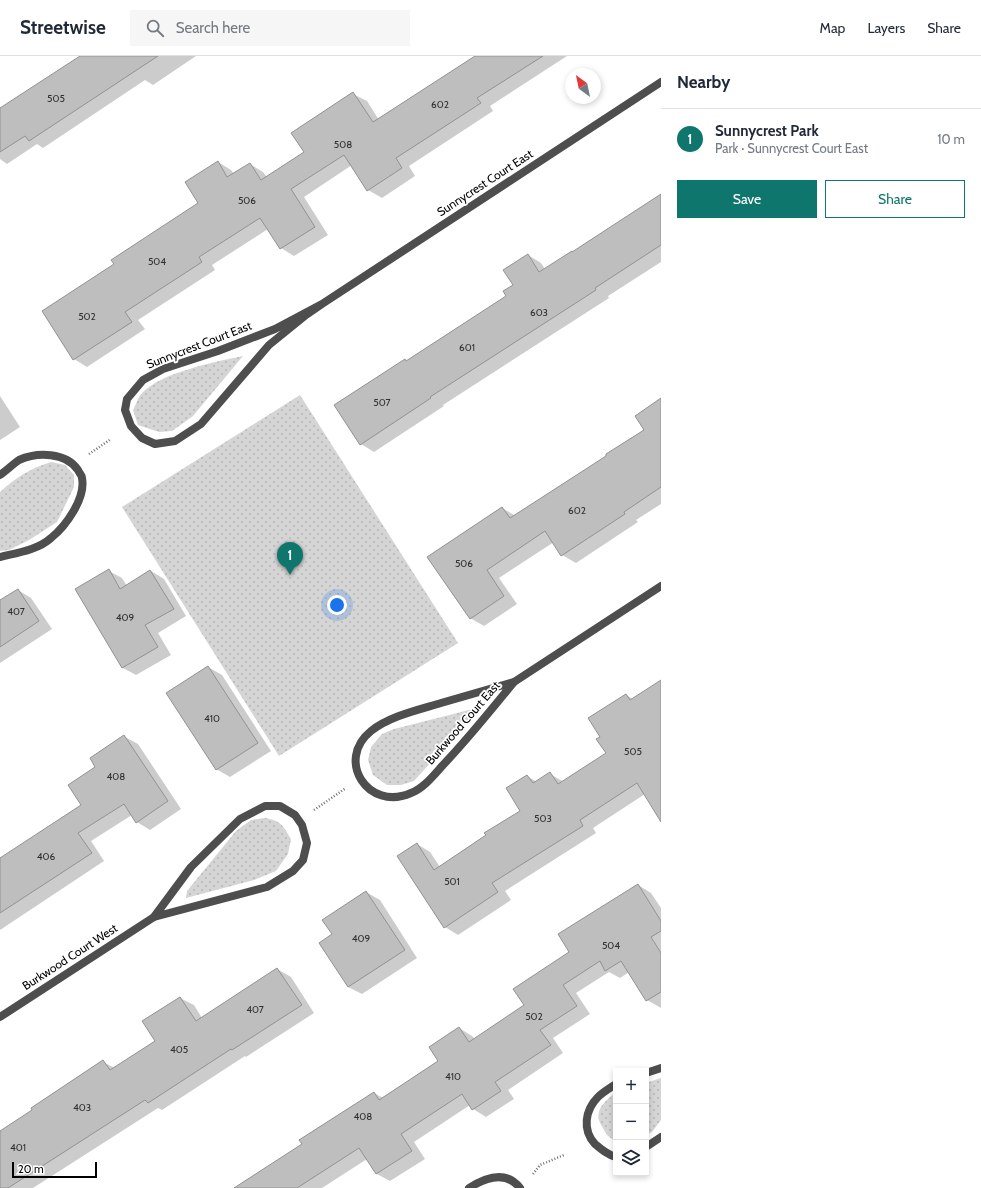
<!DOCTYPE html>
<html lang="en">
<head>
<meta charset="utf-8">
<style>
	:root { --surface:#fff; --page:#f6f6f7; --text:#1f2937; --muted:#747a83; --line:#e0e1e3; --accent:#0f766e }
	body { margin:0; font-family:Cabin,sans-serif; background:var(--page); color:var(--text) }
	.controls { position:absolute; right:12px; bottom:12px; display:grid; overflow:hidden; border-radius:0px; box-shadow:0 2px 6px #0003 }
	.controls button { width:36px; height:36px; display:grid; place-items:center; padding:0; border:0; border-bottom:1px solid var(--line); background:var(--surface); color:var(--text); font:20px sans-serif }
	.compass { position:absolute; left:565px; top:12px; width:36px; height:36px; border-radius:50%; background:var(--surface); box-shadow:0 2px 6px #0003; rotate:327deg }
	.scale { position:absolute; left:12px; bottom:10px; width:85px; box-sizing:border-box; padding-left:4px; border:2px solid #000; border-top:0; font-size:11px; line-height:14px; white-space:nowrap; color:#000; -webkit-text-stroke:3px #fff; paint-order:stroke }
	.you { position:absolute; left:337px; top:549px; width:14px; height:14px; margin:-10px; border:3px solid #fff; border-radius:50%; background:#1a73e8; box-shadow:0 0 0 6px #1a73e833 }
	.badge { display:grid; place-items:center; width:26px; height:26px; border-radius:50%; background:var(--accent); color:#fff; font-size:13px; font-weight:700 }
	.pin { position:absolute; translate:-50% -33px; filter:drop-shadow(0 1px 2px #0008) }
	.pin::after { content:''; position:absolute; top:21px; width:14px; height:12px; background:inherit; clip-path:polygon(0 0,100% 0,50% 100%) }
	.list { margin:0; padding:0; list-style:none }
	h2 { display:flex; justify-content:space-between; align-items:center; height:52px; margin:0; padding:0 16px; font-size:17px }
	h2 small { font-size:13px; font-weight:400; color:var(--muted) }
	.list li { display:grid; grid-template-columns:26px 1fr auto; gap:12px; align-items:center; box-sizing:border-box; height:60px; padding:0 16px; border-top:1px solid var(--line) }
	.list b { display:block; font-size:15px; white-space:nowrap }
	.list p { margin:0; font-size:13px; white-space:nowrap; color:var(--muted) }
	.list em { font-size:13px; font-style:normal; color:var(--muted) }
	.actions { display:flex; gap:8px; padding:12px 16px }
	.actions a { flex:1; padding:9px 0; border:1px solid var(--accent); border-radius:0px; text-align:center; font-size:14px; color:var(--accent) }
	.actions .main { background:var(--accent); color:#fff }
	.icon { flex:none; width:22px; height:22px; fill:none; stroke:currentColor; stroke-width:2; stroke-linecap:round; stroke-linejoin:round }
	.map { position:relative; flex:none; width:661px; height:1132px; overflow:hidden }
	header { display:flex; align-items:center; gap:24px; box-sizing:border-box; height:56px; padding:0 20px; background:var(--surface); border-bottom:1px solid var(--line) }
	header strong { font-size:19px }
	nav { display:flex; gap:22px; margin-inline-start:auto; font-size:14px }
	.search { width:280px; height:36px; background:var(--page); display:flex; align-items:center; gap:10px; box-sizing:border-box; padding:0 14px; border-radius:0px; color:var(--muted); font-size:15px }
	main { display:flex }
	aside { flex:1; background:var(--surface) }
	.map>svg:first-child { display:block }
</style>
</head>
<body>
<header>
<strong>Streetwise</strong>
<div class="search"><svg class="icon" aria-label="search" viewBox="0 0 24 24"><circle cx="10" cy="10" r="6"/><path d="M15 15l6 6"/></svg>Search here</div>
<nav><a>Map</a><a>Layers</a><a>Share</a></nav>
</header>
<main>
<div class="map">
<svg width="661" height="1132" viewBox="0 0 661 1132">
	<defs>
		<pattern id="grass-dots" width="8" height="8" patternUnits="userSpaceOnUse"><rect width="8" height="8" fill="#d5d5d5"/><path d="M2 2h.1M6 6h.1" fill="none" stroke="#b5b5b5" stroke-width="1.8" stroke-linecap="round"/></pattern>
	</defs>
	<rect width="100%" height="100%" fill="#fff"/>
	<!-- grass -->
	<g fill="url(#grass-dots)">
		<path d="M243 300 193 360 172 375 159 376 138 369 133 354C136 349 138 341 142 337 162 316 215 306 243 300Z"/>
		<polygon points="300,339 458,587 279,700 122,451"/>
		<path d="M51 406 65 409 74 419V431L57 466 29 484 9 494 0 495V436C15 422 31 412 51 406Z"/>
		<polygon points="481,651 414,725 401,729 387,729 373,719 368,704 371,691 382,678 394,673"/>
		<path d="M265 762C282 765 283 770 291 783L288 798 276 815 254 824 186 842 187 835 236 775 251 764Z"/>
		<polygon points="661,1022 661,1064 652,1076 646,1079 646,1027"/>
		<path d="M616 1036V1085C610 1082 606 1079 603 1072 592 1056 603 1047 616 1036Z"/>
	</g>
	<!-- shadow -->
	<g fill="#0003">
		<polygon points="82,0 196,0 153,29 145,24 43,92 37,88 7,108 0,103 0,53"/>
		<polygon points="477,0 567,0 490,50 493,55 409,110 415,120 382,142 368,134 352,109 304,141 328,179 294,200 281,192 268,173 212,209 215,214 138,264 145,273 87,311 74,303 115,208 200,147 218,106 231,114 234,118 250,108 263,116 267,121 305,96 353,38 367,45 379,64"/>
		<polygon points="661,139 661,206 608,240 609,242 443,349 444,350 374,396 361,388 405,304 408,306 508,241 528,199 541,207 545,213 572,196 573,197"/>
		<polygon points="0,340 20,371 0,384"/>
		<polygon points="661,344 661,448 636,464 638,466 576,507 562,499 554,486 499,522 517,548 484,570 470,562 502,452 516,460 608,400 645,374"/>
		<polygon points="109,515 122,522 127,530 151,515 164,523 186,560 158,577 171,599 136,619 123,612 76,534"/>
		<polygon points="18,534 31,542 52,573 0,607 0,546"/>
		<polygon points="208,611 222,619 271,695 230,721 216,713"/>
		<polygon points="661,625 661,751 645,738 593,772 596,777 505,835 511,844 458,879 445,871 417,788 430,796 440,811 521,755 527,720 537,726 550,718 564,726 607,698 602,682 626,639 633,643"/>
		<polygon points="125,681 138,688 181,753 150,774 137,766 132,759 91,785 104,805 0,874 0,809 82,750 97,711"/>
		<polygon points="638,829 651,837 661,852 661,952 647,944 629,916 620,922 609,916 576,937 590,958 553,982 563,997 508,1034 514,1043 486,1061 473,1053 470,1049 414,1086 425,1103 390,1125 377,1118 367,1103 322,1132 236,1132 303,1088 374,1037 383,1042 440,1005 459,972 472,980 475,983 525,950 571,896"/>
		<polygon points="366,836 380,844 417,902 362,938 348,931 333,878"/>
		<polygon points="277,913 291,921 314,957 246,1001 245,1000 162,1054 158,1052 33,1132 0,1132 0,1076 103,1006 115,1012 157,985 180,942 194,949 202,962"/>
	</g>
	<!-- building -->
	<g fill="#bebebe" stroke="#929292">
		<polygon points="80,0 158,0 29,85 25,80 0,96 0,52"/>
		<polygon points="475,0 543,0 477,42 481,47 396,102 402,112 367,135 344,99 291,133 315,171 280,193 260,162 199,201 202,206 125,256 132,266 73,304 42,255 114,208 111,204 198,147 185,126 218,105 227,121 250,107 261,124 304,96 291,77 353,36 373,66"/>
		<polygon points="661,138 661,189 595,232 596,234 430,341 431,342 360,389 334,349 405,303 406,305 506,240 503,235 513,229 503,214 528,198 539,216 572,195 572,196"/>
		<polygon points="661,342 661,431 624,456 625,458 561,500 545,475 487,514 504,540 470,563 427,501 502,451 510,462 606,400 606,398 644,374 635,360"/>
		<polygon points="109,513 120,533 150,514 174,553 145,569 158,591 122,612 75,533"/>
		<polygon points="18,533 39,565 0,591 0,544"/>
		<polygon points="208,610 258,687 216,714 166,637"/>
		<polygon points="661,624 661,766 637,727 580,764 583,770 492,827 498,836 444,872 397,800 417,787 434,814 486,779 484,777 520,755 506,732 527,719 533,727 550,716 558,728 606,697 596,683 600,681 588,662 626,638 630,644"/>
		<polygon points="124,679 168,745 136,767 124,748 78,777 92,797 0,857 0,802 81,749 68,729 95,711 90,702"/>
		<polygon points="638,828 661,865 661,875 651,881 661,897 661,936 646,945 621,905 605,915 600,905 563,929 577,950 540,974 551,989 495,1026 501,1035 472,1054 462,1038 401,1078 412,1095 376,1118 359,1092 297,1132 234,1132 302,1088 299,1084 374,1036 379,1044 438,1005 429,991 459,971 469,986 524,949 513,933 569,896 558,878"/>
		<polygon points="366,835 405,894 348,931 319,887 332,878 322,864"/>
		<polygon points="277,912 302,949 232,994 231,993 148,1047 145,1044 8,1132 0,1132 0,1075 32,1054 31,1052 103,1004 110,1014 155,985 142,965 180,941 196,965"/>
	</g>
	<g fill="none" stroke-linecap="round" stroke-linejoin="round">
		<!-- path -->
		<g stroke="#707070" stroke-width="2.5" stroke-dasharray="1 2" stroke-linecap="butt">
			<polyline points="89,398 111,383"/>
			<polyline points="314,754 346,732"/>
			<polyline points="533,1118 540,1109 564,1099"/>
		</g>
		<!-- street -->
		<g stroke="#4e4e4e" stroke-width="8">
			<polyline points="322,248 275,273 218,295 163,313 143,324 127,343 125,354 131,370 142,382 155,388 175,385 201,368 269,289 306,259 322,248 661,26"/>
			<path d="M0 419C6 415 13 408 19 404 37 396 66 396 78 414 79 417 82 419 82 422 86 442 66 470 51 482 38 494 16 497 0 501"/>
			<path d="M514 626C491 654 468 683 443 709 434 719 424 732 411 737 368 756 335 704 371 675 390 660 418 654 441 647 465 640 489 633 514 626Z"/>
			<polyline points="514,626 661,530"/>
			<polygon points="265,750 280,750 295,759 302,769 307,787 303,804 293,815 267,831 154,861 191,811 240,763"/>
			<polyline points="0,961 154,861"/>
			<polyline points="646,1017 661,1012"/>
			<path d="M616 1028C610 1032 603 1036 598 1041 585 1054 582 1074 595 1088 602 1094 608 1099 616 1101"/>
			<polyline points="646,1091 661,1081"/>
			<path d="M469 1132C486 1121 506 1114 520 1132"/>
		</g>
	</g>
	<g text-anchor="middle" stroke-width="3.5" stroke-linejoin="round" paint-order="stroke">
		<!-- number labels -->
		<g font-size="10" fill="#303030">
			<text x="56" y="46">505</text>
			<text x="440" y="52">602</text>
			<text x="343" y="92">508</text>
			<text x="247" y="148">506</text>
			<text x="157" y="209">504</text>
			<text x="539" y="260">603</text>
			<text x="87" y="264">502</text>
			<text x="467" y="295">601</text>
			<text x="382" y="350">507</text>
			<text x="577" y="458">602</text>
			<text x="464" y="511">506</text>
			<text x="16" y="559">407</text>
			<text x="125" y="565">409</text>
			<text x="212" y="666">410</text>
			<text x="633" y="699">505</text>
			<text x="116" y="724">408</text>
			<text x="543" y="766">503</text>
			<text x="46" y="804">406</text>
			<text x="452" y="829">501</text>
			<text x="361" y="886">409</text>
			<text x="611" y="893">504</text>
			<text x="255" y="957">407</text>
			<text x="534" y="964">502</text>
			<text x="179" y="997">405</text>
			<text x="453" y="1024">410</text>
			<text x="82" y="1055">403</text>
			<text x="363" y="1064">408</text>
			<text x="18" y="1095">401</text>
		</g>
		<!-- street labels -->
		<g font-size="12" fill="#000" stroke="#fff">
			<text transform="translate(485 127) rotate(-33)" y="4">Sunnycrest Court East</text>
			<text transform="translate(199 289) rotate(-21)" y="4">Sunnycrest Court East</text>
			<text transform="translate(463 667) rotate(-49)" y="4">Burkwood Court East</text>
			<text transform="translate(70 901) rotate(-33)" y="4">Burkwood Court West</text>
		</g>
	</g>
</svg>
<div class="controls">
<button>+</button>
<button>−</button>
<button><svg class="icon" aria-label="layers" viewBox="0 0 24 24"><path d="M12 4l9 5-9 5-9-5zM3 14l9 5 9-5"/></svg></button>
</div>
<svg class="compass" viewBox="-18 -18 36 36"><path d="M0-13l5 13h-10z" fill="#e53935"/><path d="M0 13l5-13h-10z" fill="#747a83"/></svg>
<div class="scale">20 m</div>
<div class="you"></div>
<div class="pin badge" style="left:290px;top:519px">1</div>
</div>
<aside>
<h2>Nearby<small></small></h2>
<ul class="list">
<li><span class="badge">1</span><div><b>Sunnycrest Park</b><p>Park · Sunnycrest Court East</p></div><em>10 m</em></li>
</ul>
<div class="actions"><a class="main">Save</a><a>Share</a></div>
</aside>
</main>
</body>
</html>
